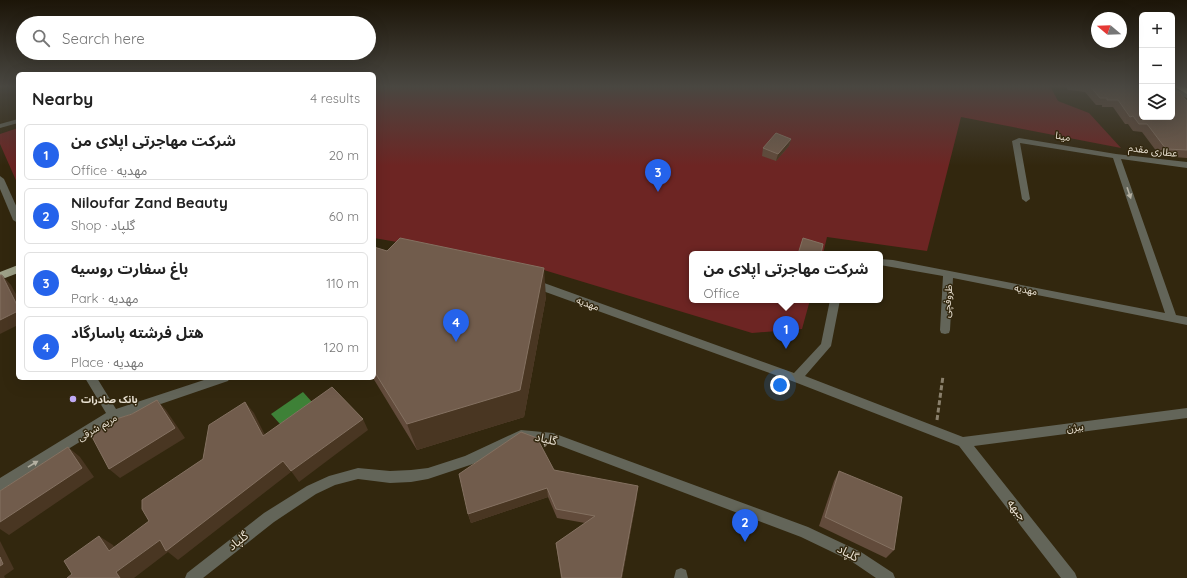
<!DOCTYPE html>
<html lang="en">
<head>
<meta charset="utf-8">
<style>
	:root { --surface:#fff; --page:#f2f2f2; --text:#222; --muted:#767676; --line:#e0e0e0; --accent:#2563eb }
	body { margin:0; font-family:Quicksand,"Noto Sans Arabic",sans-serif; background:var(--page); color:var(--text) }
	.controls { position:absolute; right:12px; top:12px; display:grid; overflow:hidden; border-radius:6px; box-shadow:0 4px 16px #0002 }
	.controls button { width:36px; height:36px; display:grid; place-items:center; padding:0; border:0; border-bottom:1px solid var(--line); background:var(--surface); color:var(--text); font:20px sans-serif }
	.compass { position:absolute; left:1091px; top:12px; width:36px; height:36px; border-radius:50%; background:var(--surface); box-shadow:0 4px 16px #0002; rotate:289deg }
	.you { position:absolute; left:780px; top:385px; width:14px; height:14px; margin:-10px; border:3px solid #fff; border-radius:50%; background:#1a73e8; box-shadow:0 0 0 6px #1a73e833 }
	.badge { display:grid; place-items:center; width:26px; height:26px; border-radius:50%; background:var(--accent); color:#fff; font-size:13px; font-weight:700 }
	.pin { position:absolute; translate:-50% -33px; filter:drop-shadow(0 1px 2px #0008) }
	.pin::after { content:''; position:absolute; top:21px; width:14px; height:12px; background:inherit; clip-path:polygon(0 0,100% 0,50% 100%) }
	.popup { position:absolute; left:689px; top:251px; width:194px; height:52px; box-sizing:border-box; display:grid; place-content:center; border-radius:6px; background:var(--surface); filter:drop-shadow(0 1px 3px #0005); font-size:13px; white-space:nowrap; color:var(--muted) }
	.popup b { font-size:15px; color:var(--text) }
	.popup::after { content:''; position:absolute; left:50%; top:100%; margin-left:-8px; border:8px solid transparent; border-top-color:var(--surface) }
	.list { margin:0; padding:0; list-style:none }
	h2 { display:flex; justify-content:space-between; align-items:center; height:52px; margin:0; padding:0 16px; font-size:17px }
	h2 small { font-size:13px; font-weight:400; color:var(--muted) }
	.list li { display:grid; grid-template-columns:26px 1fr auto; gap:12px; align-items:center; box-sizing:border-box; height:56px; margin:0 8px 8px; padding:0 8px; border:1px solid var(--line); border-radius:6px }
	.list b { display:block; font-size:15px; white-space:nowrap }
	.list p { margin:0; font-size:13px; white-space:nowrap; color:var(--muted) }
	.list em { font-size:13px; font-style:normal; color:var(--muted) }
	.icon { flex:none; width:22px; height:22px; fill:none; stroke:currentColor; stroke-width:2; stroke-linecap:round; stroke-linejoin:round }
	.map { position:relative; flex:none; width:1187px; height:578px; overflow:hidden }
	.search { position:absolute; background:var(--surface); box-shadow:0 4px 16px #0002; left:16px; top:16px; width:360px; height:44px; display:flex; align-items:center; gap:10px; box-sizing:border-box; padding:0 14px; border-radius:22px; color:var(--muted); font-size:15px }
	.panel { position:absolute; background:var(--surface); box-shadow:0 4px 16px #0002; left:16px; top:72px; width:360px; height:308px; border-radius:6px }
	.map>svg:first-child { display:block }
</style>
</head>
<body>
<div class="map">
<svg width="1187" height="578" viewBox="0 0 1187 578">
	<rect width="100%" height="100%" fill="#32270e"/>
	<!-- green -->
	<g fill="#6d2523">
		<polygon points="374,86 1050,86 1058,101 1089,113 1121,148 961,117 927,251 827,237 823,254 692,254 692,300 810,300 802,329 752,333 524,264 374,238"/>
		<polygon points="18,128 18,185 0,144 0,134"/>
	</g>
	<!-- water -->
	<polygon fill="#3e8137" points="303,392 312,402 280,424 271,414"/>
	<g fill="none" stroke-linecap="round" stroke-linejoin="round">
		<!-- path -->
		<polyline stroke="#8a806c" stroke-width="3" stroke-dasharray="5 2.5" stroke-linecap="butt" points="937,420 943,376"/>
		<!-- minor -->
		<g fill="#636559" fill-rule="evenodd">
			<polygon points="1172,88 1187,93 1187,98 1172,93"/>
			<polygon points="18,119 18,123 0,128 0,124"/>
			<polygon points="1019,138 1116,154 1187,162 1187,168 1121,159 1176,315 1187,317 1187,325 953,278 950,330 949,333 945,334 941,333 940,330 943,276 880,265 880,259 893,260 1165,313 1113,158 1020,143 1030,199 1026,202 1022,199 1012,141"/>
			<polygon points="0,176 4,179 18,210 18,223 13,220 0,189"/>
			<polygon points="533,279 794,373 821,344 830,300 840,300 831,346 805,376 963,437 1187,408 1187,418 974,446 1075,573 1077,578 1061,578 959,446 792,381 529,286 528,283 529,280"/>
			<polygon points="85,378 97,378 116,409 210,378 230,378 228,381 117,419 0,491 0,478 106,413"/>
			<polygon points="521,430 553,433 808,527 861,552 893,573 895,578 876,578 851,561 801,537 553,443 522,440 473,464 428,479 411,482 390,483 358,479 335,485 316,494 274,522 203,578 185,578 187,573 264,513 307,486 329,476 358,468 390,471 411,470 428,468 465,456"/>
			<polygon points="681,568 686,570 688,578 674,578 676,570"/>
		</g>
		<!-- major -->
		<polygon fill="#9ea188" fill-rule="evenodd" points="18,265 18,273 0,280 0,272"/>
		<!-- highway -->
		<polygon fill="#b5b99a" fill-rule="evenodd" points="1173,86 1183,86 1187,88 1187,94"/>
	</g>
	<!-- wall -->
	<g fill="#624b3b">
		<polygon points="1065,86 1142,86 1187,101 1187,158 1160,156 1142,132 1133,131 1128,124 1125,124 1113,107 1102,107 1102,105 1096,105 1085,92 1068,90"/>
		<polygon points="791,139 789,146 776,161 762,156 763,148"/>
		<polygon points="374,247 546,297 524,417 417,450 373,378 374,378"/>
		<polygon points="554,470 637,496 622,578 561,578 556,543 585,523 557,518 548,497 471,523 468,514"/>
		<polygon points="839,471 894,550 886,558 819,526 834,481"/>
	</g>
	<!-- shaded-wall -->
	<g fill="#493622">
		<polygon points="791,139 789,146 776,161 778,154"/>
		<polygon points="544,268 546,297 524,417 417,450 407,424"/>
		<polygon points="2,275 11,285 18,298 18,307"/>
		<polygon points="18,311 18,325 0,334 0,320"/>
		<polygon points="157,400 166,410 185,438 120,478 109,469"/>
		<polygon points="245,402 254,413 271,447 263,436"/>
		<polygon points="363,419 368,430 299,482 291,471"/>
		<polygon points="68,447 80,457 94,477 9,535 0,529 0,522"/>
		<polygon points="283,461 291,472 178,560 168,552 134,578 120,578 116,572 160,540"/>
		<polygon points="638,486 637,496 622,578 621,578"/>
		<polygon points="547,488 548,497 471,523 468,514"/>
		<polygon points="99,536 113,545 122,560 109,551"/>
		<polygon points="0,541 14,569 4,576 5,578 0,578"/>
	</g>
	<!-- building -->
	<g fill="#715c4c" stroke="#847161">
		<polygon points="1090,86 1142,86 1142,117 1172,117 1172,92 1179,92 1187,101 1187,150 1166,149 1147,124 1139,124 1133,116 1130,117 1118,100 1107,100 1107,98 1100,98"/>
		<polygon points="776,133 791,139 778,154 763,148"/>
		<polygon points="400,238 544,268 520,390 407,424 374,371 374,247 387,251"/>
		<polygon points="803,238 823,244 821,254 798,254"/>
		<polygon points="0,275 2,275 18,307 18,311 0,320"/>
		<polygon points="332,387 363,419 291,471 283,461 166,551 160,540 116,572 120,578 67,578 72,574 64,561 99,536 109,551 149,521 142,509 142,500 203,459 209,425 245,402 263,436"/>
		<polygon points="157,400 175,428 109,469 91,435 105,427 110,421 132,414"/>
		<polygon points="521,432 537,438 554,470 638,486 621,578 562,578 556,543 595,516 556,509 547,488 468,514 459,474"/>
		<polygon points="68,447 82,468 0,522 0,491"/>
		<polygon points="839,471 902,497 894,550 825,517"/>
		<polygon points="0,557 3,564 0,566"/>
	</g>
	<!-- one-way arrows -->
	<defs><path id="oneway-solid" d="M-6-.8H1V-3.2L6.5 0L1 3.2V.8H-6Z"/></defs>
	<g fill="#b4b0a2">
		<use href="#oneway-solid" transform="translate(1129 193) rotate(71)"/>
		<use href="#oneway-solid" transform="translate(33 464) rotate(-31)"/>
	</g>
	<!-- sky -->
	<linearGradient id="sky" x2="0" y2="1"><stop stop-color="#1c1508"/><stop offset="0.52" stop-color="#494741"/><stop offset="1" stop-color="#494741" stop-opacity="0"/></linearGradient>
	<rect width="1187" height="166" fill="url(#sky)"/>
	<!-- markers -->
	<circle fill="#bfa9f4" stroke="#32270e" stroke-width="1.5" cx="73" cy="399" r="4"/>
	<g text-anchor="middle" stroke-width="3" stroke-linejoin="round" paint-order="stroke">
		<!-- street labels -->
		<g font-size="10" fill="#eae2d3" stroke="#32270e">
			<text transform="translate(1063 136) rotate(10)" y="4">مینا</text>
			<text transform="translate(1153 150) rotate(7)" y="4">عطاری مقدم</text>
			<text transform="translate(1026 289) rotate(11)" y="4">مهدیه</text>
			<text transform="translate(947 301) rotate(-86)" y="4">ظروفچی</text>
			<text transform="translate(588 303) rotate(20)" y="4">مهدیه</text>
			<text transform="translate(97 427) rotate(-30)" y="4">مریم شرقی</text>
			<text transform="translate(1075 427) rotate(-7)" y="4">بیژن</text>
		</g>
		<!-- poi labels -->
		<g font-size="10" font-weight="bold" fill="#eae2d3" stroke="#32270e" text-anchor="start">
			<text x="81" y="403">بانک صادرات</text>
		</g>
		<!-- near-street labels -->
		<g font-size="12" fill="#eae2d3" stroke="#32270e">
			<text transform="translate(546 439) rotate(12)" y="4">گلپاد</text>
			<text transform="translate(1017 510) rotate(52)" y="4">جبهه</text>
			<text transform="translate(238 541) rotate(-38)" y="4">گلپاد</text>
			<text transform="translate(848 553) rotate(28)" y="4">گلپاد</text>
		</g>
	</g>
</svg>
<div class="controls">
<button>+</button>
<button>−</button>
<button><svg class="icon" aria-label="layers" viewBox="0 0 24 24"><path d="M12 4l9 5-9 5-9-5zM3 14l9 5 9-5"/></svg></button>
</div>
<svg class="compass" viewBox="-18 -18 36 36"><path d="M0-13l5 13h-10z" fill="#e53935"/><path d="M0 13l5-13h-10z" fill="#767676"/></svg>
<div class="you"></div>
<div class="pin badge" style="left:786px;top:349px">1</div>
<div class="popup"><b>شرکت مهاجرتی اپلای من</b>Office</div>
<div class="pin badge" style="left:745px;top:542px">2</div>
<div class="pin badge" style="left:658px;top:192px">3</div>
<div class="pin badge" style="left:456px;top:342px">4</div>
<div class="search"><svg class="icon" aria-label="search" viewBox="0 0 24 24"><circle cx="10" cy="10" r="6"/><path d="M15 15l6 6"/></svg>Search here</div>
<section class="panel">
<h2>Nearby<small>4 results</small></h2>
<ul class="list">
<li><span class="badge">1</span><div><b>شرکت مهاجرتی اپلای من</b><p>Office · مهدیه</p></div><em>20 m</em></li>
<li><span class="badge">2</span><div><b>Niloufar Zand Beauty</b><p>Shop · گلپاد</p></div><em>60 m</em></li>
<li><span class="badge">3</span><div><b>باغ سفارت روسیه</b><p>Park · مهدیه</p></div><em>110 m</em></li>
<li><span class="badge">4</span><div><b>هتل فرشته پاسارگاد</b><p>Place · مهدیه</p></div><em>120 m</em></li>
</ul>
</section>
</div>
</body>
</html>
